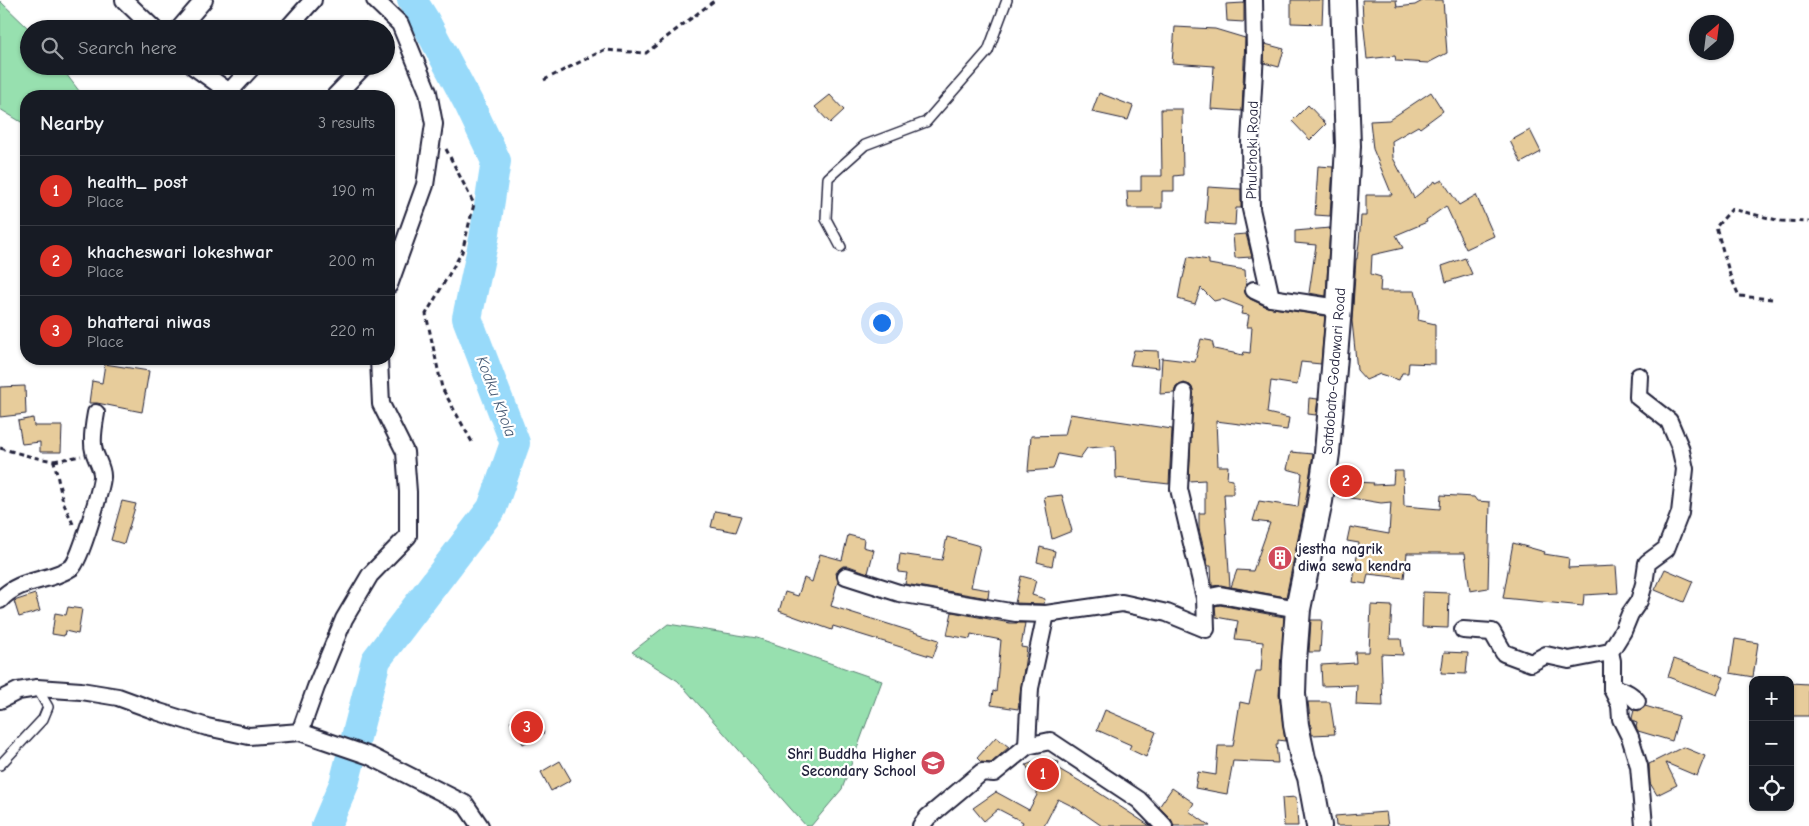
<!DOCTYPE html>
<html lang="en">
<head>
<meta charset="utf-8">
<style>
	:root { --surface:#171b24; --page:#242831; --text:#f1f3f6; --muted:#9ea1a6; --line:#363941; --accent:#d93025 }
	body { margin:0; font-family:"Comic Neue",sans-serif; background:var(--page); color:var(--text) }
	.controls { position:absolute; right:15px; bottom:15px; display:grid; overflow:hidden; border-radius:10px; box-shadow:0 1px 4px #0004 }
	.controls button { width:45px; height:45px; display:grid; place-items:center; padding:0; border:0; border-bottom:1px solid var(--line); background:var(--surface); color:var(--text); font:25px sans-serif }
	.compass { position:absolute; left:1689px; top:15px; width:45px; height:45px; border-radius:50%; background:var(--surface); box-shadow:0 1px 4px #0004; rotate:28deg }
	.you { position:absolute; left:881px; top:322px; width:18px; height:18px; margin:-12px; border:4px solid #fff; border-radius:50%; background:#1a73e8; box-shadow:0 0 0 8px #1a73e833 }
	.badge { display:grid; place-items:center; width:32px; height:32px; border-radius:50%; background:var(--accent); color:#fff; font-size:16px; font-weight:700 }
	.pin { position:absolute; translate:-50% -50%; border:2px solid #fff; box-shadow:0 1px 5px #0006 }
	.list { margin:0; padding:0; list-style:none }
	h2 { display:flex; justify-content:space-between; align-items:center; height:65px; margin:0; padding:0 20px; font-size:21px }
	h2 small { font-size:16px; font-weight:400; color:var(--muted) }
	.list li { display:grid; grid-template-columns:32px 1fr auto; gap:15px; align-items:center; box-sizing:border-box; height:70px; padding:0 20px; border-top:1px solid var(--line) }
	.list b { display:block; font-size:19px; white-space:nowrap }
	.list p { margin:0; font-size:16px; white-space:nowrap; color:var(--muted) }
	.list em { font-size:16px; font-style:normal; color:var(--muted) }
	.icon { flex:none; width:28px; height:28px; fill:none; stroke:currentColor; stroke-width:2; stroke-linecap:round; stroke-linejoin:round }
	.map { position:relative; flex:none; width:1809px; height:826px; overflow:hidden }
	.search { position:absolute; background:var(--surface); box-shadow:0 1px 4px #0004; left:20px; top:20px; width:375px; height:55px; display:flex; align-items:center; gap:12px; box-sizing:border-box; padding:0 18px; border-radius:28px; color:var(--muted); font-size:19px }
	.panel { position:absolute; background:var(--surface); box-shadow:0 1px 4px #0004; left:20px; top:90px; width:375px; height:275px; border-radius:20px }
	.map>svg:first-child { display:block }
</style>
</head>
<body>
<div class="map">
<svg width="1809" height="826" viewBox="0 0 1809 826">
	<rect width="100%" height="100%" fill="#fff"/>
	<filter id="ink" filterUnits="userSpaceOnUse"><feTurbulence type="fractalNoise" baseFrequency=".02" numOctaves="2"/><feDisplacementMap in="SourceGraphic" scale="10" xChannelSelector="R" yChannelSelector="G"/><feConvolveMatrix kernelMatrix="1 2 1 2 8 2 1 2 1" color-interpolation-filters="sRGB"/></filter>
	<g filter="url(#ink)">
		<!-- green -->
		<g fill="#97e0af" stroke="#5c8175">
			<polygon points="0,1 29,29 29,66 60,66 83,96 26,96 26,125 0,109"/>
			<polygon points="668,624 757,638 882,681 842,789 811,826 806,826 678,681 632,652"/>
		</g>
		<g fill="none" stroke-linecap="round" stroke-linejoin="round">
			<!-- river -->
			<polyline stroke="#98dafa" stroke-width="30" points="326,826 344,784 376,660 492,508 515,443 467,318 484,239 496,161 470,106 425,21 412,0"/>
		</g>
		<!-- building -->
		<g fill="#e7cc9b" stroke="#22223b">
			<polygon points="1291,0 1323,0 1322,24 1291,23"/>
			<polygon points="1362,0 1396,0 1397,7 1415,5 1424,0 1443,0 1447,53 1428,63 1396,61 1395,56 1367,59 1363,19"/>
			<polygon points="1244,3 1244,22 1227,21 1226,4"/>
			<polygon points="1175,27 1215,29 1245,38 1242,111 1211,109 1214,66 1172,63"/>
			<polygon points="1265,44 1284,49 1279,67 1264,63"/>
			<polygon points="1431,92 1443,111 1420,128 1418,126 1392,141 1393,158 1414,198 1435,181 1436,183 1442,180 1459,205 1476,195 1494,236 1466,249 1446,206 1426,220 1427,222 1396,235 1403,248 1372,255 1371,274 1381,277 1380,291 1415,291 1419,308 1418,320 1435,324 1435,364 1409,363 1408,373 1402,373 1399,380 1380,374 1366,380 1357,370 1352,321 1356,259 1357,259 1359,243 1361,216 1366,216 1366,195 1392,195 1373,149 1370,121 1389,120"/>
			<polygon points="1099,93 1133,106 1128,120 1092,112"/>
			<polygon points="830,95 844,110 830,123 815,107"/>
			<polygon points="1308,105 1326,124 1310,140 1292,121"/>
			<polygon points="1161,109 1182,109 1183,175 1174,176 1174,191 1162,191 1162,208 1128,208 1127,191 1141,191 1141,176 1162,176"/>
			<polygon points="1530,130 1541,152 1521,163 1510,141"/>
			<polygon points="1318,166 1333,167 1330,216 1315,215"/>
			<polygon points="1208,187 1241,189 1241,208 1236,208 1235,225 1205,223"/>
			<polygon points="1330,228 1326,296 1309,293 1316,245 1295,243 1295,231"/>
			<polygon points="1246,234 1252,257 1235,258 1233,235"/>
			<polygon points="1188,257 1209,260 1209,264 1245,270 1246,285 1244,290 1246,295 1250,299 1267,307 1325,316 1321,364 1301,362 1297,385 1271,381 1267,413 1289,418 1287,430 1216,421 1218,466 1228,466 1227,479 1233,480 1233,494 1224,494 1230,587 1221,585 1212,586 1211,566 1208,566 1199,529 1199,513 1205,513 1205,480 1189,481 1193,389 1190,385 1184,383 1176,387 1174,393 1160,394 1162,358 1195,362 1201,339 1212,341 1214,349 1243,355 1244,352 1250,353 1252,327 1247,327 1249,315 1241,314 1243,307 1222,299 1214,301 1201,288 1195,304 1178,299 1182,278 1183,278"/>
			<polygon points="1465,258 1472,274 1446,282 1442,266"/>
			<polygon points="1134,350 1158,351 1159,368 1130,365"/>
			<polygon points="105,364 149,371 142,412 97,403 89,403 92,381 102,383"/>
			<polygon points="25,386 26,414 0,417 0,387"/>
			<polygon points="1309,398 1318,399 1316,415 1308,414"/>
			<polygon points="1070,414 1172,429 1169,484 1116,478 1115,446 1087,448 1080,458 1058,454 1053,469 1028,471 1031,436 1065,435"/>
			<polygon points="33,418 34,426 62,426 61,452 40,452 40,442 22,444 18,421"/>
			<polygon points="1291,452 1313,454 1306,499 1286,597 1231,587 1237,570 1253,571 1270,523 1253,521 1259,501 1298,507 1302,473 1287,469"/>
			<polygon points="1338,469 1357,469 1355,482 1374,483 1373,485 1393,484 1394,471 1403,471 1404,506 1440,509 1441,495 1474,497 1477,501 1490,502 1488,588 1470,591 1465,553 1407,553 1404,578 1368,574 1366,584 1353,582 1359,543 1347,541 1350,527 1389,534 1391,502 1381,503 1339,496 1337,482"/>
			<polygon points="1062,495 1072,531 1052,539 1044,497"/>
			<polygon points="122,501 136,504 124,544 111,540"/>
			<polygon points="715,511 742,516 736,532 711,527"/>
			<polygon points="848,535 864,539 863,547 874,550 868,573 849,566 843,566 839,569 836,573 838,581 831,606 939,640 933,657 833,626 832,630 779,611 785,592 798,596 804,578 812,582 820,554 842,560"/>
			<polygon points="947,537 980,546 971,587 989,590 988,598 905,584 907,573 898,572 900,554 942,560"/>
			<polygon points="1513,543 1545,552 1544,554 1569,558 1568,568 1616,566 1618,593 1584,595 1583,606 1503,598"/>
			<polygon points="1040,547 1055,551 1052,566 1037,562"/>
			<polygon points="1665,569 1693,581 1684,602 1655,590"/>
			<polygon points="1021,576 1036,580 1032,595 1045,599 1044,604 1015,603"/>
			<polygon points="1423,592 1449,593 1448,628 1422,627"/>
			<polygon points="35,594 40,611 19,617 14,601"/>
			<polygon points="1220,605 1284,617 1279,694 1285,741 1278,740 1278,744 1276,744 1278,763 1233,761 1227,794 1195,788 1198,772 1216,775 1218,746 1233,746 1240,702 1249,704 1256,671 1261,671 1263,642 1235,639 1238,621 1216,617 1215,606"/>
			<polygon points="1371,605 1392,606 1390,639 1401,639 1403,655 1381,654 1383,706 1356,705 1357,685 1322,686 1321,665 1356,663 1355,652 1369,652"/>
			<polygon points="68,607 82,609 78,634 65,631 64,636 52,634 55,613 66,615"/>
			<polygon points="952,612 1010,623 1025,623 1021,647 1027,648 1018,709 991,705 993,691 996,692 1001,640 971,634 970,639 947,635"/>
			<polygon points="1311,620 1322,620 1320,652 1309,652"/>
			<polygon points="1735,639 1758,643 1753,677 1730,673"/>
			<polygon points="1444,652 1468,653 1466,674 1441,673"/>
			<polygon points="1674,659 1724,677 1717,695 1668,677"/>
			<polygon points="1790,683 1809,684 1809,716 1790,716"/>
			<polygon points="1308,702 1330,702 1335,734 1312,735"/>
			<polygon points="1645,706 1679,716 1672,741 1638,731 1636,727 1637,723 1634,722 1632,718 1634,710 1640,711"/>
			<polygon points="531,710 544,733 523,744 510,721"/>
			<polygon points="1105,710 1156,732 1146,757 1129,749 1131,745 1097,730"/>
			<polygon points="996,737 1009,747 991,763 981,762 977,758"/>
			<polygon points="1683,747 1705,756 1697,776 1666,763 1677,785 1657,795 1650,783 1649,764"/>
			<polygon points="1041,759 1059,762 1057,768 1090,787 1150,826 1102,826 1076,808 1058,799 1044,826 1021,826 1023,822 998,809 984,821 973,808 996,792 1029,810 1037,795 1037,784 1026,765"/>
			<polygon points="560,761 571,780 551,791 541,772"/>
			<polygon points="1172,788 1194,803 1189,811 1210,826 1174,826 1171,819 1159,807"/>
			<polygon points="1296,797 1298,826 1284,826 1282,798"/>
			<polygon points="1386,812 1388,826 1336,826 1335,816"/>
		</g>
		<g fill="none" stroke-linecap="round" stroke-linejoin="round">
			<defs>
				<g id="lane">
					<polyline points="841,247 826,219 828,178 865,145 926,122 988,51 1007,0"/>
					<polyline points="0,765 43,719 48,707 37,688"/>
				</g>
				<g id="street">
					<polyline points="124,0 154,29"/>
					<polyline points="375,0 400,24 428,92 434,124 425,185 389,285"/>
					<polyline points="1254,0 1255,52 1250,142 1251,209 1271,298"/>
					<polyline points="179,29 204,0"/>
					<polyline points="287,29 313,0"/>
					<polyline points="193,66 235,96"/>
					<polyline points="229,92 253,66"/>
					<polyline points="335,96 364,66"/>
					<polyline points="1254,290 1271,298 1339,308"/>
					<polyline points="1639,376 1638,397 1669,421 1680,447 1685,469 1680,513 1666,549 1647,563 1644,584 1639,601 1630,614 1623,631 1610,652 1612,661 1612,689 1620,705 1621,719 1630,737 1639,766 1644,826"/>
					<polyline points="846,576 899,593 1016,613 1046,614 1122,603 1167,613 1206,629 1205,598 1179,489 1184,393"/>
					<polyline points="1205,598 1220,595 1298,609"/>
					<path d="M0 600C21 577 49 583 72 567 80 561 101 489 102 477 103 469 96 459 94 451 91 441 94 424 96 413"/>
					<polyline points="1463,630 1492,632 1504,653 1531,663 1546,655 1569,660 1610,652"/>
					<path d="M1612 689C1623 689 1630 693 1637 701"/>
					<polyline points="0,700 18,691 37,688 81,691 118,697 159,712 207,727 249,736 300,732 370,756 465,804 480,826"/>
					<polyline points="300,732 316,687 344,619 370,575 408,536 408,492 405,452 381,404 379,359"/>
					<polyline points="1027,746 1030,688 1046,614"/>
					<polyline points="921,826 928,817 982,772 994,773 1027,746 1050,741 1139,800 1164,826"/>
				</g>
				<g id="secondary">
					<path id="s1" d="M1319 826 1310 777 1303 759 1296 725 1293 694 1294 661 1298 609 1320 501 1327 453 1339 308 1348 146 1343 0"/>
				</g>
			</defs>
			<!-- lane casing -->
			<use href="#lane" stroke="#22223b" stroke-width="12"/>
			<!-- street casing -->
			<use href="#street" stroke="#22223b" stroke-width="20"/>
			<!-- secondary casing -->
			<use href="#secondary" stroke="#22223b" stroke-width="28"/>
			<!-- path -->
			<g stroke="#22223b" stroke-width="3" stroke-dasharray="5 4" stroke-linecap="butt">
				<polyline points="544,80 604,50 646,53 715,0"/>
				<polyline points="446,149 474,204 462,252 426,314 442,388 472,442"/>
				<polyline points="1772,299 1739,296 1730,275 1716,227 1732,209 1781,221 1809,222"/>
				<polyline points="0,448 32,457 54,461 63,502 73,524"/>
				<polyline points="54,461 81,456"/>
			</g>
			<!-- lane -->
			<use href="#lane" stroke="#fff" stroke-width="9"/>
			<!-- street -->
			<use href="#street" stroke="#fff" stroke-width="16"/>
			<!-- secondary -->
			<use href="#secondary" stroke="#fff" stroke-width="24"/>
		</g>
	</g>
	<!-- icons -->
	<defs>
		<symbol id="building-disc" viewBox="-11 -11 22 22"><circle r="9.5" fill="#d1495b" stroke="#fff"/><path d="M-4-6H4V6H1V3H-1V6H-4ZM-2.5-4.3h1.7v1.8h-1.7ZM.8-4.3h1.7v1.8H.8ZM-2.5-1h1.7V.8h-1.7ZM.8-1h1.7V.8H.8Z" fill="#fff"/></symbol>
		<symbol id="school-disc" viewBox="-11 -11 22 22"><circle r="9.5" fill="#d1495b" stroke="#fff"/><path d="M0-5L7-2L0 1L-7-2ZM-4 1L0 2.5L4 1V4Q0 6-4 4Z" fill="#fff"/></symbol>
	</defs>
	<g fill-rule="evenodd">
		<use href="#building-disc" x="1266" y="544" width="28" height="28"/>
		<use href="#school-disc" x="919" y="749" width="28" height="28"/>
	</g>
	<g text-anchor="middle" stroke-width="4.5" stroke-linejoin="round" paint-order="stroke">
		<!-- street labels -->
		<g font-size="15" fill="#22223b" stroke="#fff">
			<text transform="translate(1252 150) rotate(-89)" y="5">Phulchoki Road</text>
			<text dy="5" stroke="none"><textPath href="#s1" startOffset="461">Satdobato-Godawari Road</textPath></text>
		</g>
		<!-- poi labels -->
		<g font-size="15" font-weight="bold" fill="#22223b" stroke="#fff" text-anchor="start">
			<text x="1298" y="554">jestha nagrik<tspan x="1298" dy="17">diwa sewa kendra</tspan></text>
			<text x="916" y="759" text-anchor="end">Shri Buddha Higher<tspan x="916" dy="17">Secondary School</tspan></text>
		</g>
		<!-- water labels -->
		<g font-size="16" font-style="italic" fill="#455974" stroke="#fff">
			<text transform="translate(497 396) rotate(69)" y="6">Kodku Khola</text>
		</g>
	</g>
</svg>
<div class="controls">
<button>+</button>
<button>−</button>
<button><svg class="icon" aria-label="locate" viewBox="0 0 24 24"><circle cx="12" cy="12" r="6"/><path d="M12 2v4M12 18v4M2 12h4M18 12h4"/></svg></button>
</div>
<svg class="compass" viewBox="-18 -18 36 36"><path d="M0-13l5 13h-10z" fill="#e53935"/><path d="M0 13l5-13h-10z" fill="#9ea1a6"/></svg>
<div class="you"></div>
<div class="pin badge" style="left:1043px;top:774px">1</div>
<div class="pin badge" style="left:1346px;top:481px">2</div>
<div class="pin badge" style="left:527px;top:727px">3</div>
<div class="search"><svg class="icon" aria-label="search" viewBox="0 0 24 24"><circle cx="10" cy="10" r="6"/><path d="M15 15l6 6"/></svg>Search here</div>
<section class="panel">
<h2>Nearby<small>3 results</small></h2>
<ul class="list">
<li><span class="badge">1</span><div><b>health_ post</b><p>Place</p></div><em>190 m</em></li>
<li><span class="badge">2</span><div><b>khacheswari lokeshwar</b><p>Place</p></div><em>200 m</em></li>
<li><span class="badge">3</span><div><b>bhatterai niwas</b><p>Place</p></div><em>220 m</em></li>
</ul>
</section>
</div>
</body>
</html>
